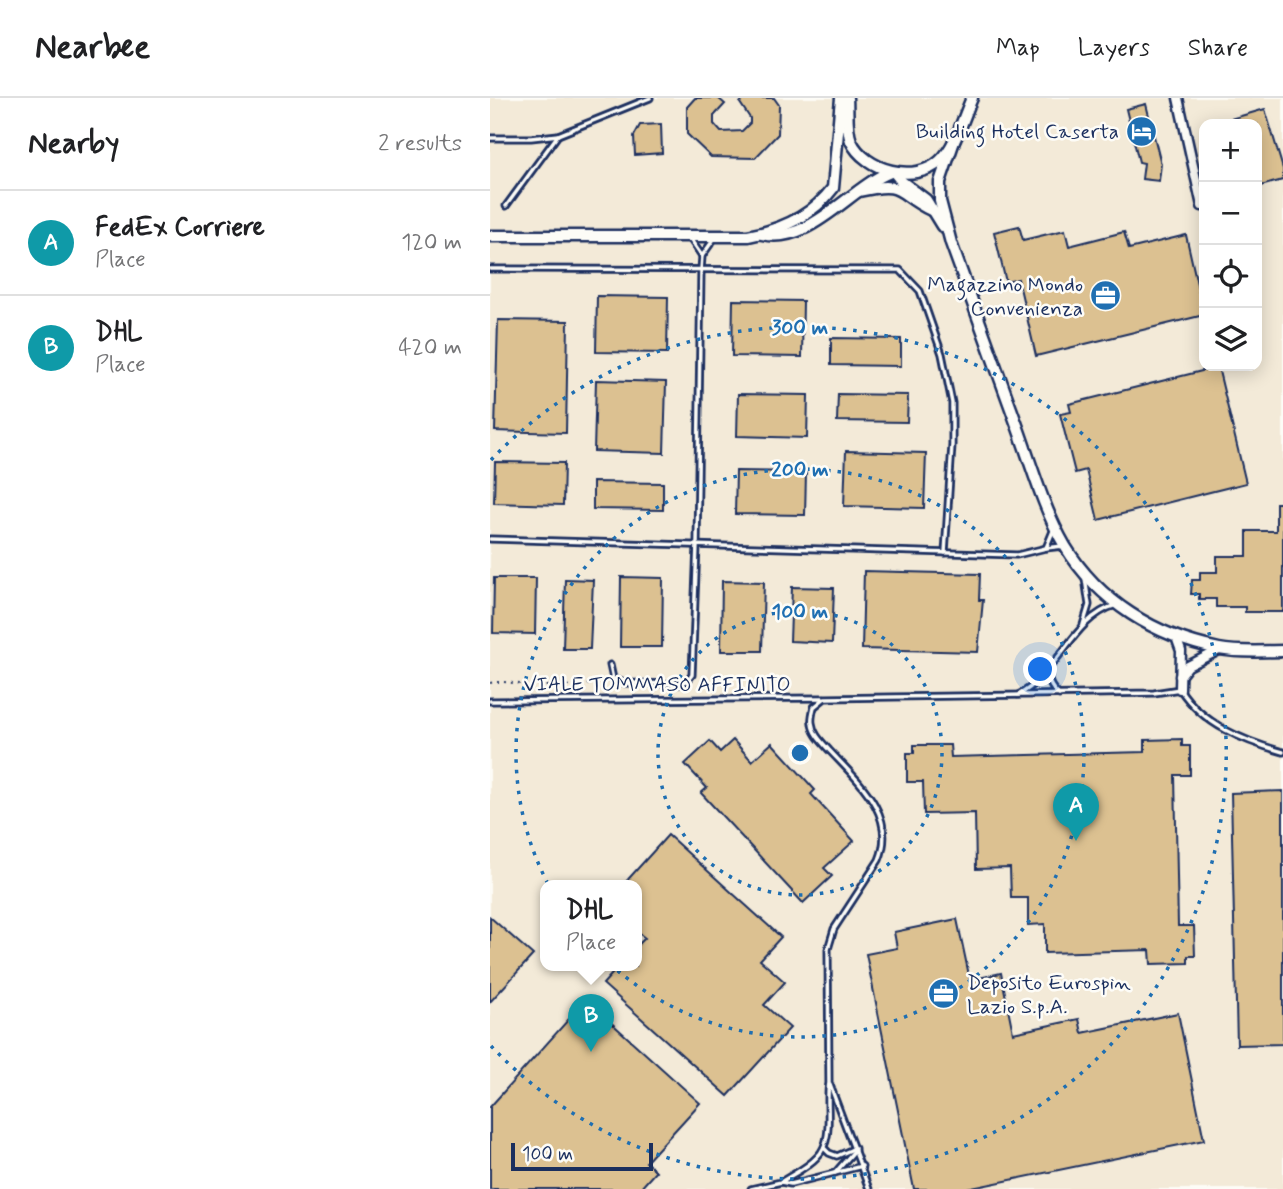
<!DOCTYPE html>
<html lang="en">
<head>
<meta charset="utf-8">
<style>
	:root { --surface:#fff; --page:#f6f6f6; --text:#202124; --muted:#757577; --line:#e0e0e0; --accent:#db2777 }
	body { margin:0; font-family:Mynerve,sans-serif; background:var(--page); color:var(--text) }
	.controls { position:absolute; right:21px; top:21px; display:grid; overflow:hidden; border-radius:14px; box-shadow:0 4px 18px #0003 }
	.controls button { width:63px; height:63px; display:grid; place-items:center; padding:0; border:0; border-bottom:2px solid var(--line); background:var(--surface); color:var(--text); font:35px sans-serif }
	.scale { position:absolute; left:21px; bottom:18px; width:142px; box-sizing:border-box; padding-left:7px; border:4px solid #1b2f5e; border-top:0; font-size:19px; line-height:24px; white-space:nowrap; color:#1b2f5e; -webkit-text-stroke:5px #fdfcf7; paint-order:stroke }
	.you { position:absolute; left:551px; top:572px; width:24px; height:24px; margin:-18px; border:5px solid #fff; border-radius:50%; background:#1a73e8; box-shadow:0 0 0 10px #1a73e833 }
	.badge { display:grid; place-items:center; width:46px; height:46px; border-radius:50%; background:var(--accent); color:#fff; font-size:23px; font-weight:700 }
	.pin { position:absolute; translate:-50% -58px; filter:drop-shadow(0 2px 4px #0008) }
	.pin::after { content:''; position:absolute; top:37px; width:24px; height:21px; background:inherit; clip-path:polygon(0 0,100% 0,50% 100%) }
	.popup { position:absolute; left:50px; top:782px; width:102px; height:91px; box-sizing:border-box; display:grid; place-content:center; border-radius:14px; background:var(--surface); filter:drop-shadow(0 2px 5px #0005); font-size:23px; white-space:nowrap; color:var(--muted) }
	.popup b { font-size:26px; color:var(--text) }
	.popup::after { content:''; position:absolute; left:50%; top:100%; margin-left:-14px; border:14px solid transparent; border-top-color:var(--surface) }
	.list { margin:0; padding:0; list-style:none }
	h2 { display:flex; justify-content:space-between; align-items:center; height:91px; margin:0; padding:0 28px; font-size:30px }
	h2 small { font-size:23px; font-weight:400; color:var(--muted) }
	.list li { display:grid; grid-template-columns:46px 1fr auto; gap:21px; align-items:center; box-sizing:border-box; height:105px; padding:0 28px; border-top:2px solid var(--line) }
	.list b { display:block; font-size:26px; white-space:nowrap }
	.list p { margin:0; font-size:23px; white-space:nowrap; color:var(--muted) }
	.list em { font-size:23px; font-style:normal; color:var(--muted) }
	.icon { flex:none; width:38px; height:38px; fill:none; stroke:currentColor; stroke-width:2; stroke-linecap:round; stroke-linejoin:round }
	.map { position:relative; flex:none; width:793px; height:1091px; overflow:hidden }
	header { display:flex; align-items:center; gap:42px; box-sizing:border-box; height:98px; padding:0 35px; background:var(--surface); border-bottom:2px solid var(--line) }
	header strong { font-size:33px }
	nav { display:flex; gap:38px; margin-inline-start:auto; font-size:24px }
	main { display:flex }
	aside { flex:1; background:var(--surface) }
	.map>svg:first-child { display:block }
</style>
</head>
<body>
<header>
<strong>Nearbee</strong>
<nav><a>Map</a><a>Layers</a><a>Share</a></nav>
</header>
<main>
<aside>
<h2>Nearby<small>2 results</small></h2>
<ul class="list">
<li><span class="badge" style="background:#0f9aa8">A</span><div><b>FedEx Corriere</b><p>Place</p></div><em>120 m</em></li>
<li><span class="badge" style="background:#0f9aa8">B</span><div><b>DHL</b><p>Place</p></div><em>420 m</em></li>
</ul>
</aside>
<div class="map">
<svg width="793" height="1091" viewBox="0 0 793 1091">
	<rect width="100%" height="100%" fill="#fdfcf7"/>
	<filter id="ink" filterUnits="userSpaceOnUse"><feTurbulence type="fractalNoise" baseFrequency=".0143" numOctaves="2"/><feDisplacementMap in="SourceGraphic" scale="14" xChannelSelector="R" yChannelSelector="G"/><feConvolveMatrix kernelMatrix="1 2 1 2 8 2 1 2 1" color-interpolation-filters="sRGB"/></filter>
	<g filter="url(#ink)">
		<!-- built -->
		<path fill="#f3ead8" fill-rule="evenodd" d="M0 0H793V1091H0ZM714 26H767V268H714ZM56 788H146V868H56Z"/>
		<!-- building -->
		<g fill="#dcc191" stroke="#1b2f5e" stroke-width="2">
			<polygon points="205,0 228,0 235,6 224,18 224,26 231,34 252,33 260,25 260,20 250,5 254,0 284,0 289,7 288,36 265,60 221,59 197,36 197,9"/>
			<polygon points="656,6 671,66 669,83 652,81 654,65 649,64 636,11"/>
			<polygon points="775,11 793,71 793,82 767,89 767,26 730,26 730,24"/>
			<polygon points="171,26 172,55 145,57 144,38 150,27"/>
			<polygon points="529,128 533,142 575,132 579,148 634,134 639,151 696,137 714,217 546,258 528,181 516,184 504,134"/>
			<polygon points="107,198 178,199 177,255 106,254"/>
			<polygon points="243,202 313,203 312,259 242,258"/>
			<polygon points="8,222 78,223 76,335 5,333"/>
			<polygon points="341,240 411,241 411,268 341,267"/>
			<polygon points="728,269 756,385 608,422 596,372 585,375 570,316 581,314 579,306"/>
			<polygon points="106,282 176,284 174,355 104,353"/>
			<polygon points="248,296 318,297 317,340 247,338"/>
			<polygon points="348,296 418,297 417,324 347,323"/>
			<polygon points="356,353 436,355 434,410 354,408"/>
			<polygon points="5,364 74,365 73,407 4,405"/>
			<polygon points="246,373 316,374 315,417 245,416"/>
			<polygon points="103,384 173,385 173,412 103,411"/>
			<polygon points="786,405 793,405 793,514 755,514 755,509 726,509 726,501 709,501 709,496 701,496 702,482 710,482 710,474 727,474 727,458 757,458 757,433 786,433"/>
			<polygon points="374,473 490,476 489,502 493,502 488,554 372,551"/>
			<polygon points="131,479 173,480 172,549 130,549"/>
			<polygon points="4,480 46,480 45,536 3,535"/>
			<polygon points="75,481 103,482 100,551 73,551"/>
			<polygon points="232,483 274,484 272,553 231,553"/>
			<polygon points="302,489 344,490 342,545 300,543"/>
			<polygon points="692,641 692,648 700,648 700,677 685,677 688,828 704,828 705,858 698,858 698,865 661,866 660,852 555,855 555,826 538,827 538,800 521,800 520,770 486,771 485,715 434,716 433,684 417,684 417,655 424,655 424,647 460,647 461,659 655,654 655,642"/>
			<polygon points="243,642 262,663 282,645 325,692 321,696 364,743 334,770 342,778 313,805 211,695 217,690 195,666 220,643 230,654"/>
			<polygon points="793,693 793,946 747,947 741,695"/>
			<polygon points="178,737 291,839 270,862 295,884 274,907 300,930 238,998 113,886 129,868 146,868 146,849 155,840 146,833 146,788 132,788"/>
			<polygon points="0,819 43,857 0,904"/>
			<polygon points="467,821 480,882 511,875 523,935 589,921 592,935 688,915 714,1042 477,1091 424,1091 376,856 407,850 404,834"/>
			<polygon points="96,902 210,1005 156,1064 166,1073 150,1091 0,1091 0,1009"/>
		</g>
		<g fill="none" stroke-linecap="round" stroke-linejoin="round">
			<defs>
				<g id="service">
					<polyline points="0,40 41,40 68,37 160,0"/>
					<polyline points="16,108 68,37"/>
					<polyline points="199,139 212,158"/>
					<polyline points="0,171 410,172 430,193 452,256 462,305 462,347 455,455"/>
					<polyline points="0,441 527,457 556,450 573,448"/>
					<polyline points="556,450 563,433"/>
					<polyline points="593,527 599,507 595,480"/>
					<polyline points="120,567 123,581 135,585 190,586 198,582 202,577 207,447 211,172 212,158 224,141"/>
					<path d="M560 571C557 582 560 589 569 597"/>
					<path d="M528 597C568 577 582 520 626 507"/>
					<polyline points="0,603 333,600"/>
					<polyline points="340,987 379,1091"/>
					<polyline points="334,1050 339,1055 347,1058 365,1050"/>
					<polyline points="345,1075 365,1052"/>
					<path d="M291 1084C303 1076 317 1070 327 1059 345 1042 335 1007 339 985L338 851 344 831 389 762C408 717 367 682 339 652 332 644 323 636 322 625 321 620 323 613 324 609L335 600 664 595 690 591C713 627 754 643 793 654"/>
					<polyline points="261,1091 291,1084 301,1086 372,1068"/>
				</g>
				<g id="minor">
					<polyline points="688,0 712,108"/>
					<polyline points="686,539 691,553 690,591"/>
					<polyline points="690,578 698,568 731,551"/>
				</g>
				<g id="tertiary">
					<path d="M357 0C358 13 356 31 361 43 375 73 425 86 450 63 466 48 473 20 482 0"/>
					<path d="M464 43 450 84V103L461 145C483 206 505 268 528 330 542 369 554 412 575 448 609 504 665 538 729 551 750 555 772 553 793 553"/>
					<polyline points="404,74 412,84 436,102 452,128"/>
					<path d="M369 93C416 82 405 95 441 112"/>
					<path d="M272 136C321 147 358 91 400 74"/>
					<path d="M0 138H258C291 132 323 117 343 90L351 0"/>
				</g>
			</defs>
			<!-- service casing -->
			<use href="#service" stroke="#1b2f5e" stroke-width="9"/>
			<!-- minor casing -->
			<use href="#minor" stroke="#1b2f5e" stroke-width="13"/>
			<!-- tertiary casing -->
			<use href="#tertiary" stroke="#1b2f5e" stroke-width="15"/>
			<!-- path -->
			<path stroke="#1b2f5e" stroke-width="2" stroke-dasharray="2 5" stroke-linecap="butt" d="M0 585C14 582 24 586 38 587 63 589 91 588 116 584"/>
			<!-- service -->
			<use href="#service" stroke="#fdfcf7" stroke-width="3.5"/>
			<!-- minor -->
			<use href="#minor" stroke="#fdfcf7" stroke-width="8"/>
			<!-- tertiary -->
			<use href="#tertiary" stroke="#fdfcf7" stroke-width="10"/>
		</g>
	</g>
	<!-- distance rings -->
	<g fill="none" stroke="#1f6fb2" stroke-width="3.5" stroke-dasharray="3.5 7">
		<circle cx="310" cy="655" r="142"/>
		<circle cx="310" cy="655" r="284"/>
		<path d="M1 362A426 426 0 1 1 1 948"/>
	</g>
	<!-- icons -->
	<defs>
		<symbol id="hotel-disc" viewBox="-11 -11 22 22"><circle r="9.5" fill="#1f6fb2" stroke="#fdfcf7"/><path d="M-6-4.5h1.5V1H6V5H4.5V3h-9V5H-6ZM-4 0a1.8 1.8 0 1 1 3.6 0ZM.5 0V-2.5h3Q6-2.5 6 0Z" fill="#fff"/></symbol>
		<symbol id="office-disc" viewBox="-11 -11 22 22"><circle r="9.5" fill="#1f6fb2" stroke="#fdfcf7"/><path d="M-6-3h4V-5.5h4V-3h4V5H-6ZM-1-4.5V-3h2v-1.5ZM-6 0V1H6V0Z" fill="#fff"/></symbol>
	</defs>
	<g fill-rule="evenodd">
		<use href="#hotel-disc" x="634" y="16" width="35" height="35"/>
		<use href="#office-disc" x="598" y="180" width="35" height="35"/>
		<use href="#office-disc" x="436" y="878" width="35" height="35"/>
	</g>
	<g text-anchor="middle" stroke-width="5" stroke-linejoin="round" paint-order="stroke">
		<!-- poi labels -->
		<g font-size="21" fill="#1b2f5e" stroke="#fdfcf7" text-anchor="end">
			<text x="629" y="40">Building Hotel Caserta</text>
			<text x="593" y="193">Magazzino Mondo<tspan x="593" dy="24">Convenienza</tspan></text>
			<text x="477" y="891" text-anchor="start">Deposito Eurospin<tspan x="477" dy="24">Lazio S.p.A.</tspan></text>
		</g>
		<!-- street labels -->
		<g font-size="21" fill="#1b2f5e" stroke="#fdfcf7">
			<text x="167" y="593">VIALE TOMMASO AFFINITO</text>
		</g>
	</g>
	<circle cx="310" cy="655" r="10" fill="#1f6fb2" stroke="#fdfcf7" stroke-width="3.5"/>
	<g font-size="21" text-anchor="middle" font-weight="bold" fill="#1f6fb2" stroke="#fdfcf7" stroke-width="5" stroke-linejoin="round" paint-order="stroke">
		<text x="310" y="236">300 m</text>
		<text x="310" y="378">200 m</text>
		<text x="310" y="520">100 m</text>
	</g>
</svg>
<div class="controls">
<button>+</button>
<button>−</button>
<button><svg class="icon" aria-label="locate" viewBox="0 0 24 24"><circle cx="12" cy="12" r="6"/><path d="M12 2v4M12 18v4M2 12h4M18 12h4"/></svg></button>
<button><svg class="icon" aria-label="layers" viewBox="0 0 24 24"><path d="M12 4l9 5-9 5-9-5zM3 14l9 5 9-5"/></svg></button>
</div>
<div class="scale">100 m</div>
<div class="you"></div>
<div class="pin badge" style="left:586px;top:743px;background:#0f9aa8">A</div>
<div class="pin badge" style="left:101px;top:954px;background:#0f9aa8">B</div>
<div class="popup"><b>DHL</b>Place</div>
</div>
</main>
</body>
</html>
